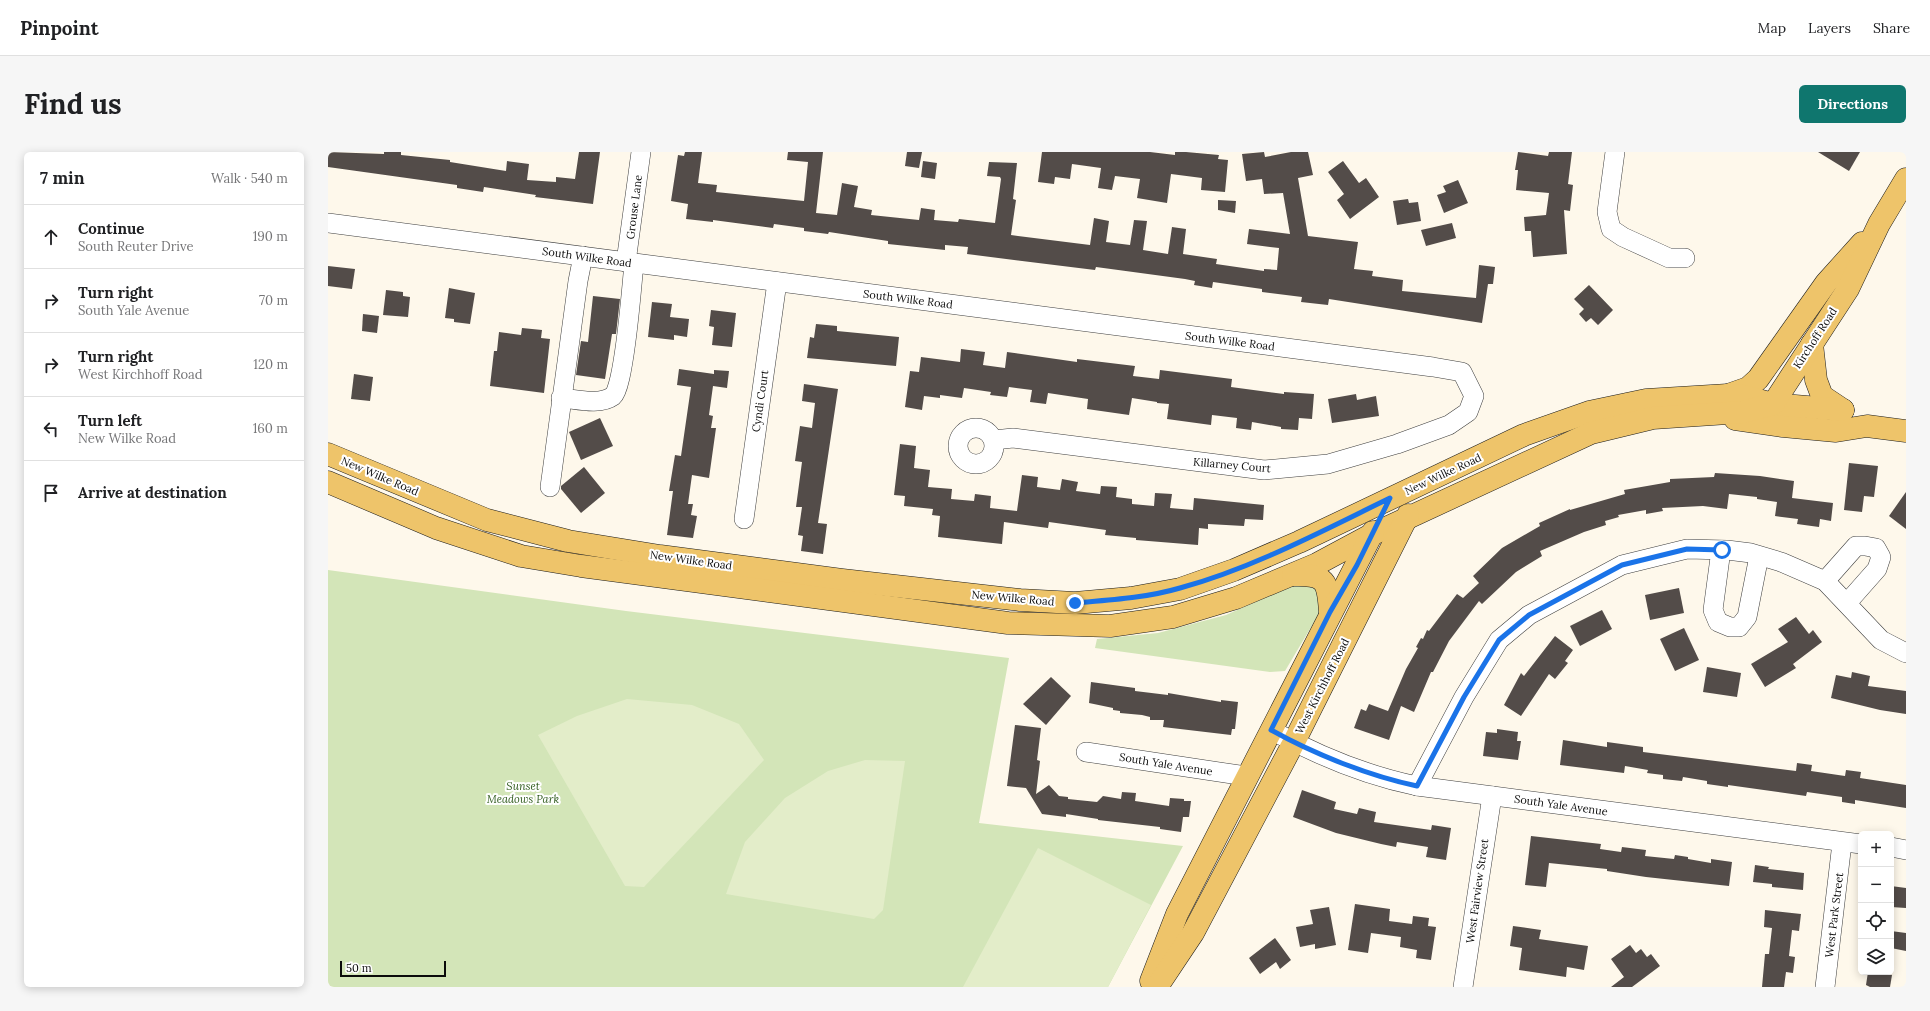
<!DOCTYPE html>
<html lang="en">
<head>
<meta charset="utf-8">
<style>
	:root { --surface:#fff; --page:#f6f6f6; --text:#202124; --muted:#757577; --line:#e0e0e0; --accent:#0f766e }
	body { margin:0; font-family:Lora,serif; background:var(--page); color:var(--text) }
	.controls { position:absolute; right:12px; bottom:12px; display:grid; overflow:hidden; border-radius:6px; box-shadow:0 2px 10px #0003 }
	.controls button { width:36px; height:36px; display:grid; place-items:center; padding:0; border:0; border-bottom:1px solid var(--line); background:var(--surface); color:var(--text); font:20px sans-serif }
	.scale { position:absolute; left:12px; bottom:10px; width:106px; box-sizing:border-box; padding-left:4px; border:2px solid #0b0b0b; border-top:0; font-size:11px; line-height:14px; white-space:nowrap; color:#0b0b0b; -webkit-text-stroke:3px #fff; paint-order:stroke }
	.stop { position:absolute; width:12px; height:12px; margin:-9px; border:3px solid #1a73e8; border-radius:50%; background:#fff }
	.stop.end { background:#1a73e8; border-color:#fff; box-shadow:0 1px 4px #0008 }
	.list { margin:0; padding:0; list-style:none }
	h2 { display:flex; justify-content:space-between; align-items:center; height:52px; margin:0; padding:0 16px; font-size:17px }
	h2 small { font-size:13px; font-weight:400; color:var(--muted) }
	.list li { display:grid; grid-template-columns:26px 1fr auto; gap:12px; align-items:center; box-sizing:border-box; height:64px; padding:0 16px; border-top:1px solid var(--line) }
	.list b { display:block; font-size:15px; white-space:nowrap }
	.list p { margin:0; font-size:13px; white-space:nowrap; color:var(--muted) }
	.list em { font-size:13px; font-style:normal; color:var(--muted) }
	.icon { flex:none; width:22px; height:22px; fill:none; stroke:currentColor; stroke-width:2; stroke-linecap:round; stroke-linejoin:round }
	.map { position:relative; flex:none; width:1578px; height:835px; overflow:hidden; border-radius:6px }
	header { display:flex; align-items:center; gap:24px; box-sizing:border-box; height:56px; padding:0 20px; background:var(--surface); border-bottom:1px solid var(--line) }
	header strong { font-size:19px }
	nav { display:flex; gap:22px; margin-inline-start:auto; font-size:14px }
	.intro { display:flex; align-items:center; justify-content:space-between; box-sizing:border-box; height:96px; padding:0 24px }
	h1 { margin:0; font-size:28px }
	.button { padding:10px 18px; border-radius:6px; background:var(--accent); color:#fff; font-size:14px; font-weight:700 }
	main { display:flex; gap:24px; padding:0 24px }
	aside { flex:1; background:var(--surface); border-radius:6px; box-shadow:0 2px 10px #0003 }
	.map>svg:first-child { display:block }
</style>
</head>
<body>
<header>
<strong>Pinpoint</strong>
<nav><a>Map</a><a>Layers</a><a>Share</a></nav>
</header>
<div class="intro"><h1>Find us</h1><a class="button">Directions</a></div>
<main>
<aside>
<h2>7 min<small>Walk · 540 m</small></h2>
<ul class="list">
<li><svg class="icon" aria-label="ahead" viewBox="0 0 24 24"><path d="M12 20V5M6 11l6-6 6 6"/></svg><div><b>Continue</b><p>South Reuter Drive</p></div><em>190 m</em></li>
<li><svg class="icon" aria-label="right" viewBox="0 0 24 24"><path d="M7 20v-9h11M14 6l5 5-5 5"/></svg><div><b>Turn right</b><p>South Yale Avenue</p></div><em>70 m</em></li>
<li><svg class="icon" aria-label="right" viewBox="0 0 24 24"><path d="M7 20v-9h11M14 6l5 5-5 5"/></svg><div><b>Turn right</b><p>West Kirchhoff Road</p></div><em>120 m</em></li>
<li><svg class="icon" aria-label="left" viewBox="0 0 24 24"><path d="M17 20v-9H6M10 6l-5 5 5 5"/></svg><div><b>Turn left</b><p>New Wilke Road</p></div><em>160 m</em></li>
<li><svg class="icon" aria-label="arrive" viewBox="0 0 24 24"><path d="M6 21V4h12l-3 4 3 4H6"/></svg><div><b>Arrive at destination</b></div></li>
</ul>
</aside>
<div class="map">
<svg width="1578" height="835" viewBox="0 0 1578 835">
	<rect width="100%" height="100%" fill="#fef8eb"/>
	<!-- park -->
	<g fill="#d3e5b8">
		<polygon points="0,418 298,459 681,506 651,671 855,694 780,835 0,835"/>
		<polygon points="974,432 991,438 995,455 957,519 942,520 767,496 769,487 830,481 898,463 961,435"/>
	</g>
	<!-- pitch -->
	<g fill="#e3edc9">
		<polygon points="299,547 364,553 411,572 436,608 316,735 297,734 210,583 249,564"/>
		<polygon points="537,608 577,609 555,758 546,767 398,742 417,690 457,646 500,619"/>
		<polygon points="710,696 823,753 780,835 635,835"/>
	</g>
	<!-- building -->
	<g fill="#534c49">
		<polygon points="0,0 56,2 56,0 73,0 73,3 122,8 122,10 178,19 179,9 201,12 199,28 228,30 228,25 247,27 251,0 272,0 265,52 207,45 208,43 156,35 155,40 129,36 129,33 0,15"/>
		<polygon points="357,0 374,0 370,31 389,33 388,40 476,49 480,10 459,8 460,0 495,0 488,61 509,63 514,31 530,34 526,55 544,58 543,63 591,68 593,56 607,58 606,68 630,70 631,67 667,71 673,27 672,25 659,24 661,10 689,11 685,47 688,48 683,83 762,93 766,66 781,69 778,90 802,93 806,68 819,69 815,98 840,102 844,75 858,77 855,102 889,107 888,112 936,119 936,117 949,118 951,96 919,92 921,77 962,82 955,41 936,42 934,27 918,29 914,2 936,0 937,5 963,0 980,0 985,23 970,26 980,84 1030,90 1026,117 1045,119 1044,124 1075,128 1074,139 1148,146 1151,113 1167,115 1165,132 1160,132 1154,171 1001,147 1000,153 973,150 974,145 934,140 934,137 885,130 884,136 866,133 867,129 857,127 768,115 767,118 639,102 640,95 617,93 617,98 560,92 560,89 501,80 500,82 476,79 476,76 446,72 445,76 385,68 385,70 358,67 360,52 343,49 350,3 356,4"/>
		<polygon points="579,0 594,0 591,16 577,14"/>
		<polygon points="714,0 822,0 847,3 847,0 858,0 891,3 890,7 900,8 897,40 873,38 874,26 843,22 839,51 809,46 812,27 787,24 784,38 770,36 773,16 744,12 742,27 727,25 726,32 710,30"/>
		<polygon points="1190,0 1220,4 1221,0 1244,0 1240,32 1245,33 1242,59 1236,58 1239,102 1205,105 1203,79 1197,79 1196,65 1218,63 1221,41 1188,38 1190,18 1187,18"/>
		<polygon points="1490,0 1532,0 1521,19"/>
		<polygon points="595,9 609,11 607,27 593,25"/>
		<polygon points="1015,9 1031,31 1038,26 1051,45 1022,67 1009,48 1016,42 1000,20"/>
		<polygon points="1130,28 1140,51 1116,61 1109,43 1118,40 1115,34"/>
		<polygon points="1080,47 1081,51 1090,50 1093,69 1069,73 1065,49"/>
		<polygon points="890,48 908,49 907,61 890,58"/>
		<polygon points="1124,71 1128,86 1098,94 1093,78"/>
		<polygon points="0,114 27,117 24,137 0,134"/>
		<polygon points="1261,133 1285,158 1270,173 1263,166 1258,170 1251,162 1256,157 1246,147"/>
		<polygon points="121,136 147,141 142,172 126,170 126,167 117,166"/>
		<polygon points="58,138 75,140 75,144 82,145 80,165 55,163"/>
		<polygon points="265,144 292,147 288,182 284,182 277,227 248,223 253,189 260,190"/>
		<polygon points="324,150 344,152 342,165 361,167 359,185 346,183 346,188 320,185"/>
		<polygon points="383,158 408,161 404,195 384,193 386,175 381,174"/>
		<polygon points="35,162 51,164 49,181 34,179"/>
		<polygon points="488,172 509,174 509,179 571,185 568,214 479,206 482,185 486,186"/>
		<polygon points="194,176 214,178 213,186 222,187 216,241 162,234 166,199 169,199 171,180 193,183"/>
		<polygon points="633,197 657,200 655,213 677,216 679,200 749,210 749,207 807,214 805,224 831,227 832,218 904,227 903,235 956,242 956,240 986,242 984,267 971,266 970,278 953,277 953,275 924,270 923,278 908,276 909,266 884,263 883,273 839,267 841,252 829,251 829,250 804,246 801,263 759,257 760,247 720,241 718,252 702,250 704,238 681,235 679,245 662,243 663,240 636,236 634,246 612,243 612,246 596,244 594,258 577,255 582,219 591,220 593,205 632,210"/>
		<polygon points="351,217 386,222 386,218 401,219 399,236 385,234 381,263 385,264 383,276 388,276 381,326 364,323 360,352 365,352 363,363 369,364 365,386 339,383 345,339 341,339 347,303 353,304 363,235 349,233"/>
		<polygon points="26,222 45,225 42,249 23,247"/>
		<polygon points="476,232 510,237 490,371 499,372 495,402 473,399 475,384 470,383 474,355 468,355 474,310 467,309 472,274 484,276 487,251 474,249"/>
		<polygon points="1028,242 1029,248 1048,244 1051,264 1004,271 1000,247"/>
		<polygon points="272,266 285,294 253,308 241,280"/>
		<polygon points="572,292 588,294 586,316 602,318 600,335 624,337 623,347 646,349 647,342 663,344 662,356 689,359 694,323 710,325 709,335 732,338 734,327 750,330 748,339 772,342 773,334 789,335 788,345 804,347 804,352 826,354 827,341 844,342 842,356 865,358 866,346 936,353 935,368 917,367 916,374 880,372 880,377 871,376 870,393 808,388 808,386 777,383 778,378 721,370 720,376 676,370 674,392 610,385 612,364 604,363 605,357 576,354 577,344 566,343"/>
		<polygon points="1521,311 1550,314 1546,345 1536,344 1534,360 1516,358"/>
		<polygon points="256,315 277,341 253,361 233,337 233,334"/>
		<polygon points="1387,321 1432,324 1466,329 1464,346 1505,351 1503,369 1492,367 1491,375 1469,372 1470,367 1447,364 1449,350 1429,347 1429,345 1401,342 1399,357 1375,354 1334,356 1335,359 1318,362 1318,358 1290,363 1291,365 1277,369 1278,373 1256,380 1212,399 1214,404 1188,420 1154,452 1151,449 1121,489 1105,520 1103,520 1086,560 1073,554 1061,588 1026,576 1033,557 1038,559 1041,552 1060,559 1078,517 1090,496 1088,495 1093,486 1095,487 1099,478 1101,479 1129,442 1135,446 1151,431 1145,424 1174,396 1212,374 1211,371 1242,357 1242,358 1297,342 1296,338 1342,330 1342,327 1386,325"/>
		<polygon points="1578,340 1578,377 1561,364"/>
		<polygon points="1351,436 1356,461 1322,468 1317,443"/>
		<polygon points="1274,458 1284,477 1252,494 1242,474"/>
		<polygon points="1468,465 1481,482 1485,478 1494,490 1465,512 1468,516 1437,535 1423,512 1460,490 1450,477"/>
		<polygon points="1356,476 1371,508 1347,519 1332,487"/>
		<polygon points="1227,484 1245,498 1237,509 1240,511 1227,527 1221,522 1193,564 1176,553 1193,521 1196,524"/>
		<polygon points="1379,515 1413,521 1409,545 1375,540"/>
		<polygon points="1524,520 1542,524 1540,534 1578,539 1578,562 1552,558 1503,546 1508,523 1523,526"/>
		<polygon points="723,525 743,544 718,573 695,552"/>
		<polygon points="763,530 807,536 807,539 840,543 840,541 893,550 893,548 910,550 907,577 904,577 903,583 835,575 836,568 822,568 822,565 814,563 792,561 792,559 785,558 785,556 761,551"/>
		<polygon points="687,573 713,576 709,608 712,609 708,642 721,633 731,644 740,645 740,647 769,650 775,644 793,647 794,640 808,641 807,649 841,654 842,646 856,647 856,649 863,649 861,665 855,665 853,680 832,677 832,675 770,668 770,667 738,662 738,665 714,662 698,636 679,634"/>
		<polygon points="1169,577 1190,580 1189,589 1193,589 1190,608 1155,604 1158,580 1169,581"/>
		<polygon points="1235,588 1279,595 1279,590 1315,595 1315,600 1468,619 1469,611 1484,613 1483,619 1517,624 1518,618 1533,620 1532,626 1578,633 1578,656 1527,648 1527,652 1514,650 1514,645 1479,640 1478,644 1400,633 1400,635 1379,632 1379,629 1355,625 1354,629 1335,627 1335,623 1319,621 1320,618 1297,614 1296,621 1232,613"/>
		<polygon points="974,638 1008,650 1006,657 1029,662 1031,656 1048,660 1046,670 1103,678 1104,673 1123,676 1118,708 1098,705 1100,695 1069,690 1068,695 1053,692 1008,681 965,665"/>
		<polygon points="1203,684 1273,692 1272,697 1293,700 1294,695 1318,698 1317,704 1346,707 1347,703 1360,705 1360,707 1383,711 1383,707 1404,710 1401,734 1318,725 1279,719 1279,717 1221,711 1218,735 1197,733"/>
		<polygon points="1427,713 1441,715 1440,717 1476,721 1475,738 1444,735 1444,732 1425,730"/>
		<polygon points="1563,734 1578,736 1578,756 1563,755"/>
		<polygon points="1027,752 1062,757 1061,769 1084,772 1085,764 1101,766 1100,774 1108,775 1103,808 1088,806 1089,798 1072,795 1073,785 1043,781 1040,801 1020,798"/>
		<polygon points="1001,755 1008,793 987,797 987,792 972,795 968,775 985,772 982,758"/>
		<polygon points="1437,758 1473,762 1471,779 1464,778 1461,804 1467,805 1465,821 1458,820 1456,835 1434,835 1437,802 1441,802 1444,776 1436,775"/>
		<polygon points="1185,774 1213,778 1211,787 1260,794 1256,818 1239,815 1238,825 1191,818 1194,796 1182,794"/>
		<polygon points="1563,779 1578,781 1578,799 1563,796"/>
		<polygon points="947,786 963,808 952,817 948,810 932,822 921,806"/>
		<polygon points="1302,793 1308,801 1313,797 1319,805 1323,802 1332,814 1304,835 1283,835 1296,825 1283,807"/>
		<polygon points="1540,820 1564,823 1562,835 1542,835 1538,833"/>
	</g>
	<g fill="none" stroke-linecap="round" stroke-linejoin="round">
		<defs>
			<g id="minor">
				<polyline points="1287,0 1279,60 1283,77 1295,85 1341,106 1357,106"/>
				<polyline points="0,71 1105,215 1134,220 1146,244 1140,260 1121,273 1069,292 1000,312 936,318 685,286 666,288"/>
				<polyline points="298,110 313,0"/>
				<path d="M233 246C248 247 271 254 285 244 296 235 304 132 306 111"/>
				<circle cx="648" cy="294" r="18"/>
				<polyline points="222,335 250,129 255,104"/>
				<polyline points="416,367 449,130"/>
				<polyline points="1393,398 1385,458 1390,470 1402,475 1411,475 1419,465 1431,404"/>
				<polyline points="1497,429 1528,394 1537,394 1548,396 1553,405 1549,417 1519,451"/>
				<path d="M943 578C987 602 1040 624 1089 634L1533 692"/>
				<polyline points="758,600 918,624"/>
				<polyline points="1089,634 1136,545 1171,488 1201,463 1294,413 1359,397 1399,398 1423,401 1453,410 1497,429 1553,488 1578,501"/>
				<polyline points="1563,695 1578,698"/>
				<polyline points="1135,835 1164,644"/>
				<polyline points="1497,835 1514,691"/>
			</g>
			<g id="major">
				<polyline points="1484,192 1488,228 1494,244 1515,258"/>
				<polyline points="1400,243 1420,236 1430,227 1498,131 1534,91"/>
				<polyline points="1407,267 1455,274 1508,279 1539,274 1578,279"/>
				<polyline points="0,302 159,368 240,389 332,404 514,428 692,448 747,451 803,446 852,437 906,418 971,390 1196,283 1261,260 1318,248 1400,243 1416,244 1445,252 1515,258"/>
				<polyline points="0,330 108,376 193,404 253,414 680,471 782,474 845,465 908,446 989,412 1043,383 1263,281 1325,266 1415,260 1445,252 1520,137 1551,72 1578,27"/>
				<path d="M965 423C998 422 1000 429 1002 460"/>
				<polyline points="823,829 849,762 1045,380"/>
				<polyline points="829,835 865,781 966,590 1080,363"/>
			</g>
		</defs>
		<!-- minor casing -->
		<use href="#minor" stroke="#3e3e3e" stroke-width="20"/>
		<!-- major casing -->
		<use href="#major" stroke="#1c1c1c" stroke-width="23"/>
		<!-- minor -->
		<use href="#minor" stroke="#fff" stroke-width="19"/>
		<!-- major -->
		<use href="#major" stroke="#eec46a" stroke-width="22"/>
	</g>
	<g fill="none" stroke-linecap="round" stroke-linejoin="round">
		<!-- route -->
		<path stroke="#1a73e8" stroke-width="5" d="M747 451C782 448 818 446 852 436 925 416 994 379 1062 346L1029 413 1002 460 943 578C986 602 1041 624 1089 634L1136 545 1171 488 1201 463 1294 413 1359 397 1394 398"/>
	</g>
	<g text-anchor="middle" stroke-width="4" stroke-linejoin="round" paint-order="stroke">
		<!-- street labels -->
		<g font-size="11" fill="#0b0b0b" stroke="#fff">
			<text transform="translate(306 55) rotate(-83)" y="4">Grouse Lane</text>
			<text transform="translate(259 105) rotate(8)" y="4">South Wilke Road</text>
			<text transform="translate(580 147) rotate(7)" y="4">South Wilke Road</text>
			<text transform="translate(1487 186) rotate(-57)" y="4">Kirchoff Road</text>
			<text transform="translate(902 189) rotate(7)" y="4">South Wilke Road</text>
			<text transform="translate(432 249) rotate(-82)" y="4">Cyndi Court</text>
			<text transform="translate(904 313) rotate(5)" y="4">Killarney Court</text>
			<text transform="translate(1115 322) rotate(-25)" y="4">New Wilke Road</text>
			<text transform="translate(52 324) rotate(23)" y="4">New Wilke Road</text>
			<text transform="translate(363 408) rotate(8)" y="4">New Wilke Road</text>
			<text transform="translate(685 446) rotate(5)" y="4">New Wilke Road</text>
			<text transform="translate(994 534) rotate(-63)" y="4">West Kirchhoff Road</text>
			<text transform="translate(838 612) rotate(9)" y="4">South Yale Avenue</text>
			<text transform="translate(1233 653) rotate(8)" y="4">South Yale Avenue</text>
			<text transform="translate(1149 739) rotate(-82)" y="4">West Fairview Street</text>
			<text transform="translate(1506 763) rotate(-83)" y="4">West Park Street</text>
		</g>
		<!-- park labels -->
		<g font-size="11" font-style="italic" fill="#335e21" stroke="#fff">
			<text x="195" y="638">Sunset<tspan x="195" dy="13">Meadows Park</tspan></text>
		</g>
	</g>
</svg>
<div class="controls">
<button>+</button>
<button>−</button>
<button><svg class="icon" aria-label="locate" viewBox="0 0 24 24"><circle cx="12" cy="12" r="6"/><path d="M12 2v4M12 18v4M2 12h4M18 12h4"/></svg></button>
<button><svg class="icon" aria-label="layers" viewBox="0 0 24 24"><path d="M12 4l9 5-9 5-9-5zM3 14l9 5 9-5"/></svg></button>
</div>
<div class="scale">50 m</div>
<div class="stop" style="left:1394px;top:398px"></div>
<div class="stop end" style="left:747px;top:451px"></div>
</div>
</main>
</body>
</html>
